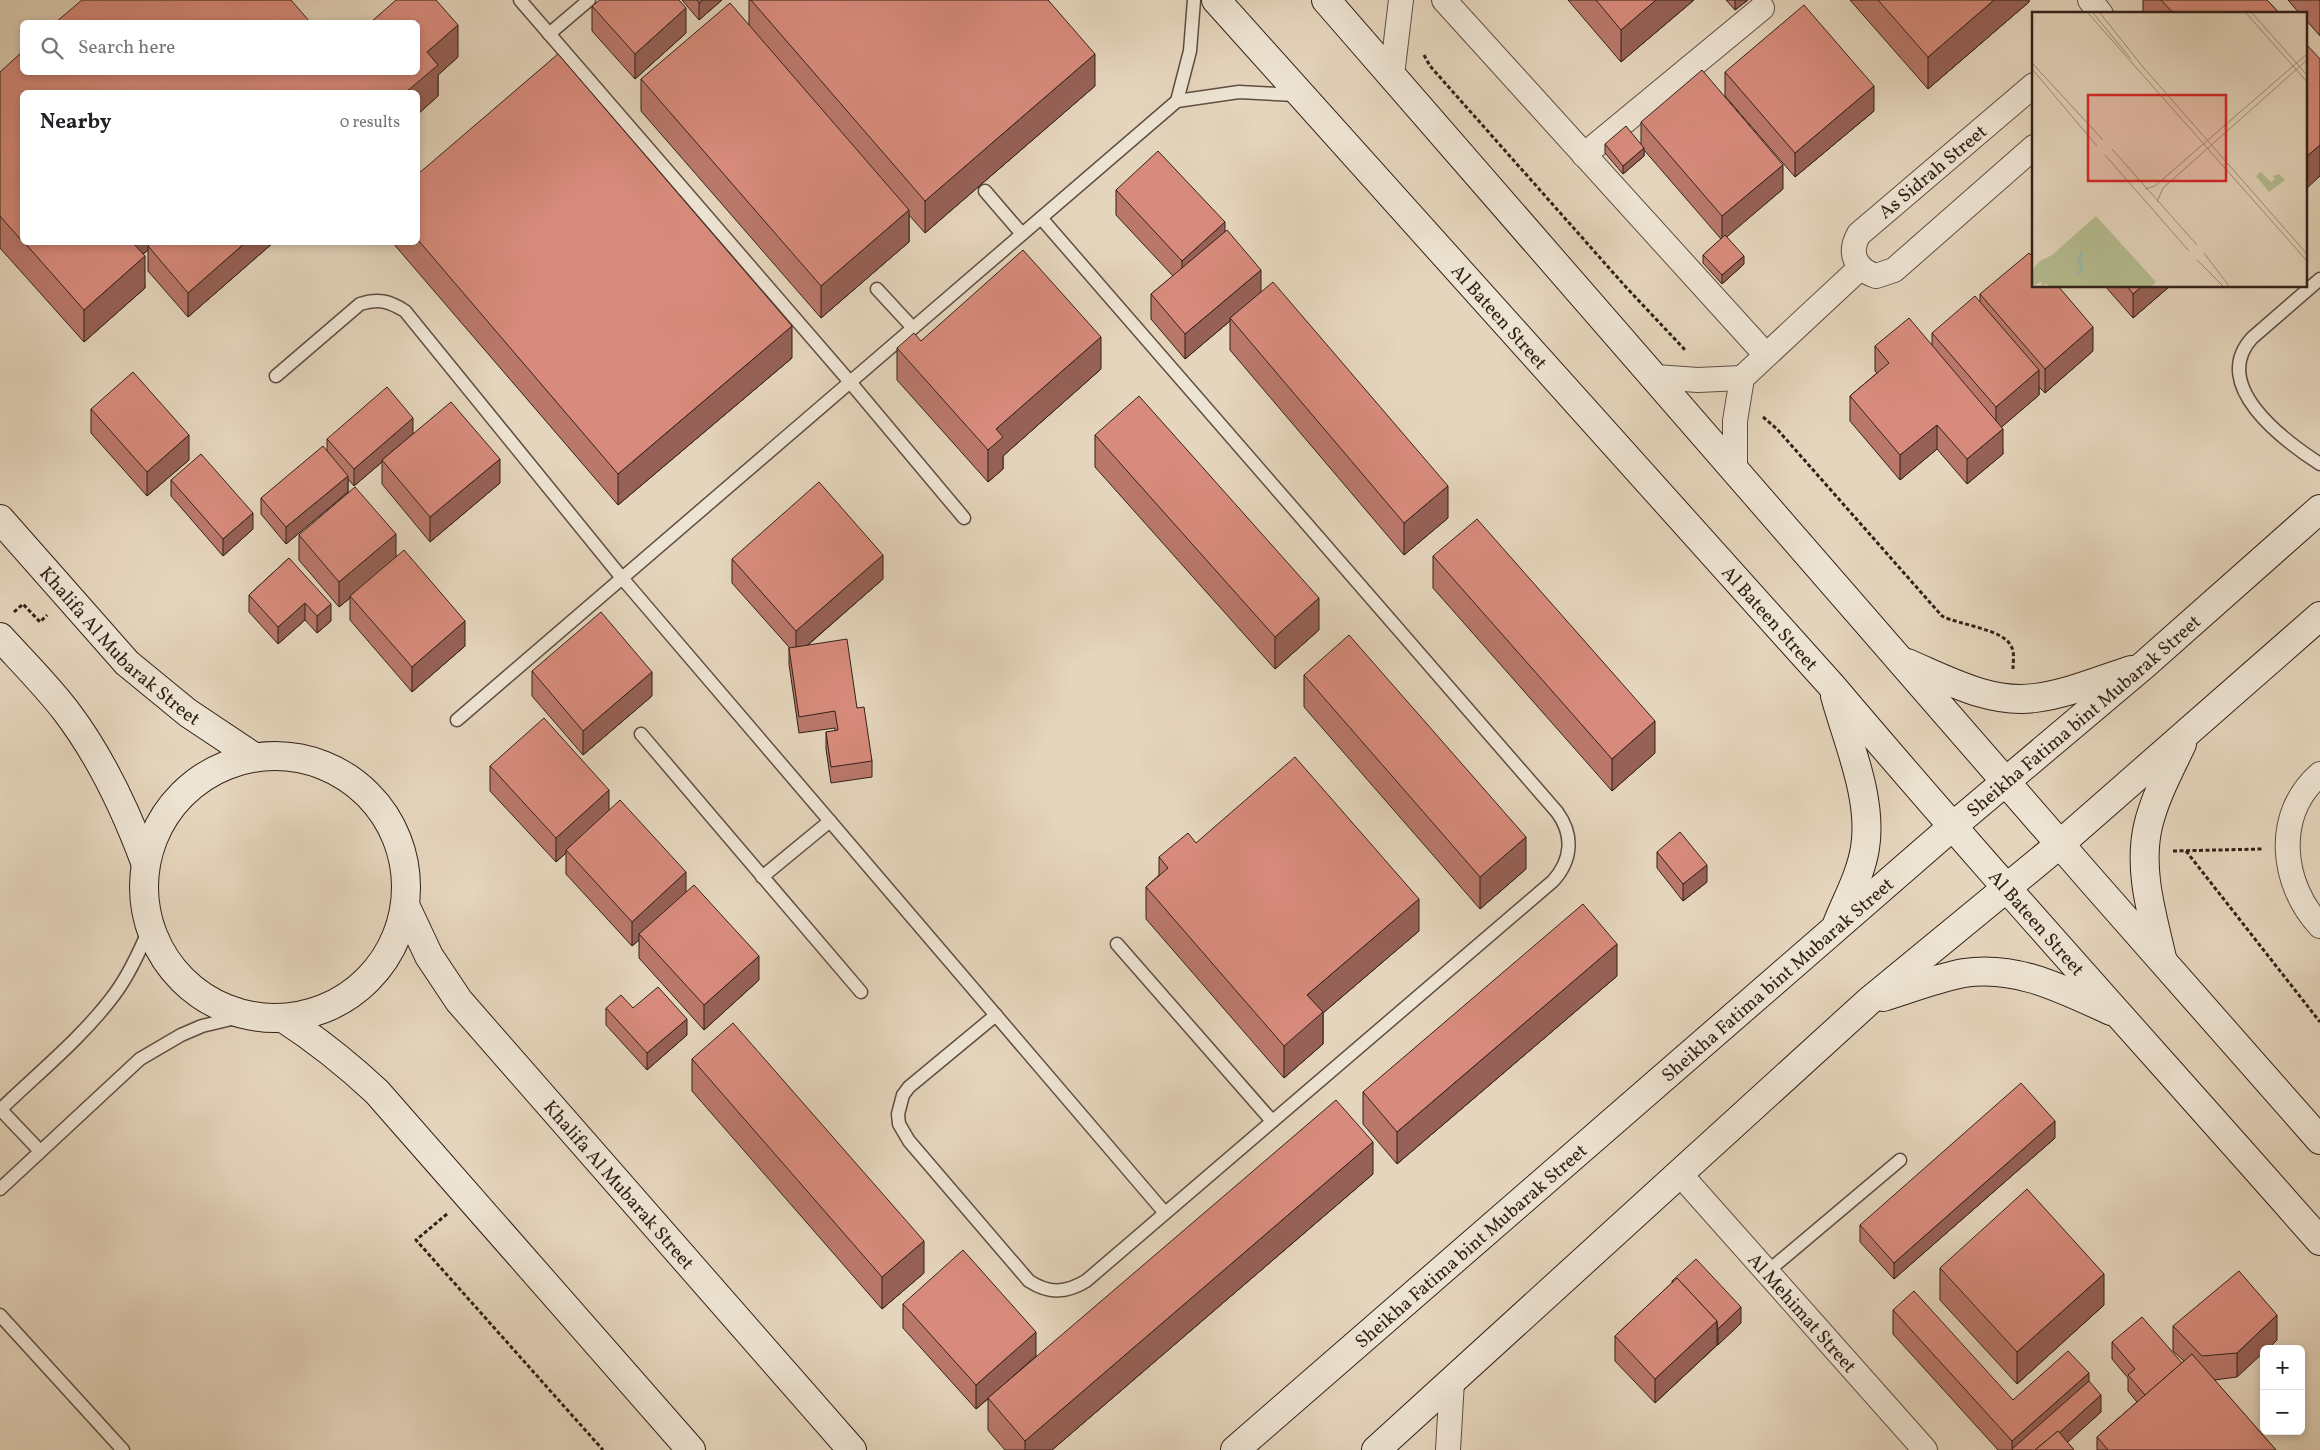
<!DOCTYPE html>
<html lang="en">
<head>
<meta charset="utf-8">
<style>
	:root { --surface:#fff; --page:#f6f6f6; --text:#202124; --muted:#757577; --line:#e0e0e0 }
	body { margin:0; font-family:Vollkorn,serif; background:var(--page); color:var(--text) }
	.controls { position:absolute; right:15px; bottom:15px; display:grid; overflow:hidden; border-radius:8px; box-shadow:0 2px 8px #0003 }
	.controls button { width:45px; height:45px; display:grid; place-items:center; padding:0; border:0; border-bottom:1px solid var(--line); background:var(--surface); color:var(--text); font:25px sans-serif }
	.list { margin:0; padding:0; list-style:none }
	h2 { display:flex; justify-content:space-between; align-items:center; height:65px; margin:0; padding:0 20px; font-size:21px }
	h2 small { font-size:16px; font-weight:400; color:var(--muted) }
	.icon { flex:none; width:28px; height:28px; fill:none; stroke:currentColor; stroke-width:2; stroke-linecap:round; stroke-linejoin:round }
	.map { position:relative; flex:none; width:2320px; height:1450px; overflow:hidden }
	.search { position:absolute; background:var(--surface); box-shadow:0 2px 8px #0003; left:20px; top:20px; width:400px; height:55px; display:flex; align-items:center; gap:12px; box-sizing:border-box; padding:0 18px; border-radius:8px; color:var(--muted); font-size:19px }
	.panel { position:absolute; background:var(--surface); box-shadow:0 2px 8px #0003; left:20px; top:90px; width:400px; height:155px; border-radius:8px }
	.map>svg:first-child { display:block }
</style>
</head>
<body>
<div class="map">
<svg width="2320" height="1450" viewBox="0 0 2320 1450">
	<rect width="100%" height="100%" fill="#e5d5bc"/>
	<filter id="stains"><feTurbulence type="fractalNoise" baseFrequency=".004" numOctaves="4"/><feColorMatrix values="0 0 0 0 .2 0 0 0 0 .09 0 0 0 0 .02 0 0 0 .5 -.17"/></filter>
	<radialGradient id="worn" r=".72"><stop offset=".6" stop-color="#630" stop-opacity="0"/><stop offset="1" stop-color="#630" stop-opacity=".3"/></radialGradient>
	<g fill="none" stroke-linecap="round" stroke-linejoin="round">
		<defs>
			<g id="service">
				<polyline points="520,0 850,382 964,518"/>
				<polyline points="549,34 589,0"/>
				<polyline points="1177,101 1190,51 1194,0"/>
				<polyline points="985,191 1022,234"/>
				<path d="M2320 279 2252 338C2209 385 2283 440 2320 464"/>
				<polyline points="877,289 913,328"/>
				<path d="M276 376 360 304C378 298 389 301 405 311L622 578 1165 1213"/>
				<polyline points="457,720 1177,101 1239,92 1296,95"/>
				<polyline points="641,734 861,992"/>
				<polyline points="762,877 830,821"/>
				<polyline points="1117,944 1272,1121"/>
				<path d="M996 1015 909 1087 903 1095 898 1114 899 1124 909 1141 1029 1281C1049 1294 1066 1293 1086 1281L1553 881C1572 860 1574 835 1557 812L1041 218"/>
				<polyline points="0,1109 40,1151"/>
				<path d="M0 1110C38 1073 82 1038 114 995 129 975 140 951 150 927"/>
				<polyline points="0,1189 140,1059 181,1035 202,1026 248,1015"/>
				<polyline points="1767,1272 1900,1160"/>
				<polyline points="0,1315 123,1450"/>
			</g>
			<g id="minor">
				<polyline points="1444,0 1766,355"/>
				<polyline points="2090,0 2101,14"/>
				<polyline points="1392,75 1401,0"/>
				<path d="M2034 85 1859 234C1848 253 1855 269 1876 276L1894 270 2034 147"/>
				<polyline points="1584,155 1762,8"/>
				<polyline points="1655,377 1698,380 1742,378"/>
				<polyline points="1735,470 1735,421 1742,378 1860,268"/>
				<path d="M2320 774C2273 815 2281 884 2320 926"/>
				<path id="s1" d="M1680 1174 1925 1450"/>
				<polyline points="1448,1450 1452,1381"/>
			</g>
			<g id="secondary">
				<path id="s2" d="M1216 0 1831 685C1991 874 2157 1056 2320 1241"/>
				<polyline points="1326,0 2092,881 2320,1140"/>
				<path id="s3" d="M0 519 127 663 188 713 254 757"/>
				<path d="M0 637C22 661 46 685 66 711 101 757 125 808 145 862"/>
				<path d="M1907 663C1947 680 1990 704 2035 698 2067 694 2100 680 2131 670"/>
				<path d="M1835 696C1848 743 1873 799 1865 848 1861 874 1847 899 1837 924"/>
				<circle cx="275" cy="887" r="131"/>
				<path id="s4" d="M406 907 429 956 459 1001 852 1450"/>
				<path d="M2162 958C2152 914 2138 870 2148 826 2155 797 2169 771 2182 744"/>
				<path d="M1883 997C1909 989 1937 978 1964 973 2018 965 2064 990 2111 1011"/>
				<path d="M283 1018C317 1040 347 1064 377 1092L691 1450"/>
				<path id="s5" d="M1235 1450 1953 826 2144 665 2320 509"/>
				<polyline points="1376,1450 1869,1001 2060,844 2320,616"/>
			</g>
		</defs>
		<!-- service casing -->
		<use href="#service" stroke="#5f4e42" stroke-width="15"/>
		<!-- minor casing -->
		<use href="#minor" stroke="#5f4e42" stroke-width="26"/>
		<!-- secondary casing -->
		<use href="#secondary" stroke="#322119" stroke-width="30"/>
		<!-- path -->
		<g stroke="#322119" stroke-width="3" stroke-dasharray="4 2.5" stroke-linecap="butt">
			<polyline points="1424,55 1430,66 1625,286 1686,351"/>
			<path d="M1763 417 1777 429 1942 616C1959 625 2003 629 2011 646 2015 652 2013 662 2013 669"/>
			<polyline points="14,612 23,604 40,622 47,615"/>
			<polyline points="2173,851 2262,849"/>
			<polyline points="2186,851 2320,1022"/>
			<polyline points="447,1214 416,1240 603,1450"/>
		</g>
		<!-- service -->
		<use href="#service" stroke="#eee4d3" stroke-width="12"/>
		<!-- minor -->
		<use href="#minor" stroke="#eee4d3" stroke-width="24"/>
		<!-- secondary -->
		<use href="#secondary" stroke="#eee4d3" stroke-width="28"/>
	</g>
	<!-- wall -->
	<g fill="#ba786b" stroke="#322119">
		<polygon points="682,0 722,0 699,20"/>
		<polygon points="749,0 1048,0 1095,86 925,233 909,215 909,242 821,318 641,111 641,79 749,25"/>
		<polygon points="1568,0 1694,0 1621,62"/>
		<polygon points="1726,0 1748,0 1735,10"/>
		<polygon points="1850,0 2029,0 2029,2 1928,89"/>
		<polygon points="2143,0 2267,0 2280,14 2145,14 2143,11"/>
		<polygon points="2288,0 2320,0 2320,36 2306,20 2306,14 2300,14"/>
		<polygon points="592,6 686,33 635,79 592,31"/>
		<polygon points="458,57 438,75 438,96 418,114 418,92 22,92 22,242 274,242 188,317 148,271 148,250 143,254 145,288 84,342 0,248 0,72"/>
		<polygon points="1725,72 1874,111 1795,177 1725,96"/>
		<polygon points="1641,122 1783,189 1726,237 1744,264 1722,284 1703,263 1703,255 1721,239 1644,150 1644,156 1623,174 1605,153 1605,144 1641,145"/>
		<polygon points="418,174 792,358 618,505 392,242 418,242"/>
		<polygon points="1116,190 1225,232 1261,292 1448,518 1404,555 1230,350 1230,321 1185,359 1151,319 1151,294 1173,276 1116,215"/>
		<polygon points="2105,286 2170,286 2133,318"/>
		<polygon points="1980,294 2093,351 2045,393 2039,387 2039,395 2001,427 2003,454 1967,484 1937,449 1900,480 1850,421 1850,396 1877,373 1875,371 1875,346 1932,346 1932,333 1980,302"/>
		<polygon points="921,341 1101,369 1003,456 1003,469 988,482 897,380 897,348"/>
		<polygon points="91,409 189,460 147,496 91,433"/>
		<polygon points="413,433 500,483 430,542 382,484 382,462 354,486 348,479 348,492 286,544 261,514 261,498 327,451 327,439"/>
		<polygon points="1095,435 1319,630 1275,669 1095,467"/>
		<polygon points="171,480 253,529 223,556 171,496"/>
		<polygon points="299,535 396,556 465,646 412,692 350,620 350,598 339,607 299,560"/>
		<polygon points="1433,556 1655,753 1612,791 1433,588"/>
		<polygon points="289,558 331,621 317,633 305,620 278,644 249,612 249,595"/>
		<polygon points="732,559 883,579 808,645 857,708 872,761 872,777 831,783 826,749 826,732 835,731 835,728 799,733 789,664 789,647 732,583"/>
		<polygon points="532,671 652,696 583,755 532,696"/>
		<polygon points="1304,675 1526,869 1480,909 1304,707"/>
		<polygon points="490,766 609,810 686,892 759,980 704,1030 639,958 639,940 632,946 566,874 566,853 556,862 490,791"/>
		<polygon points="1196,843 1419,931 1323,1013 1323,1044 1284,1078 1146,919 1146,887 1159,875 1159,857"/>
		<polygon points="1657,852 1707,882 1683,901 1657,868"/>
		<polygon points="1617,976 1397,1164 1363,1124 1363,1092"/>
		<polygon points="606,1008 633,1008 687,1035 647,1070 606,1025"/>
		<polygon points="692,1059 924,1273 882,1309 692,1091"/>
		<polygon points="2055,1138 1894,1279 1860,1242 1860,1225"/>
		<polygon points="1373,1174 1052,1450 1005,1450 988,1430 988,1399 976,1409 903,1328 903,1304 1036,1356 992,1395"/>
		<polygon points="1940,1268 2104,1305 2017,1384 1940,1300"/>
		<polygon points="1672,1281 1741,1323 1655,1403 1615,1361 1615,1336 1672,1283"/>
		<polygon points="1893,1310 2013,1400 2089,1381 2101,1412 2067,1442 2074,1450 1998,1450 1893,1334"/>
		<polygon points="2173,1326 2277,1340 2268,1349 2264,1349 2237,1377 2214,1380 2276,1450 2097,1450 2097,1437 2137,1402 2128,1391 2128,1378 2112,1359 2112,1342 2182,1363 2184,1361 2173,1351"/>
	</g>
	<!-- shaded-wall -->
	<g fill="#976157" stroke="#322119">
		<polygon points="703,0 722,0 699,20 699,3"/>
		<polygon points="1656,0 1694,0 1621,62 1621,30"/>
		<polygon points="1735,0 1748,0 1735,10"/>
		<polygon points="1994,0 2029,0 2029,2 1928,89 1928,57"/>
		<polygon points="686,8 686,33 635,79 635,54"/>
		<polygon points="458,25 458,57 438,75 438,96 418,114 418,92 406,92 427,52"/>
		<polygon points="1095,54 1095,86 925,233 925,201"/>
		<polygon points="1874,86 1874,111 1795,177 1795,153"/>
		<polygon points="2320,145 2320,176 2306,189 2306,157"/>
		<polygon points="1644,148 1644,156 1623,174 1623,166"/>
		<polygon points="1783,165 1783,189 1722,241 1722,216"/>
		<polygon points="909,210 909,242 821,318 821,286"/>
		<polygon points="1225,222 1225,247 1182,286 1182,261"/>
		<polygon points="127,242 157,242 148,246 148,250 127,268"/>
		<polygon points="246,242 274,242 188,317 188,293"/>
		<polygon points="145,256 145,288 84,342 84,310"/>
		<polygon points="1744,256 1744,264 1722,284 1722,275"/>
		<polygon points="1261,270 1261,294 1230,318 1230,321 1185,359 1185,334"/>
		<polygon points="2142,286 2170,286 2133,318 2133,294"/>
		<polygon points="792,326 792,358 618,505 618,474"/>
		<polygon points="2093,327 2093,351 2045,393 2045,369"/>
		<polygon points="1101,337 1101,369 1003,456 1003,469 988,482 988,450 996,429"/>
		<polygon points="2039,370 2039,395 1996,432 1996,407"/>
		<polygon points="413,418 413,434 382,460 382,462 354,486 354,469"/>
		<polygon points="1937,425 1937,449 1900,480 1900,455"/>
		<polygon points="2003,429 2003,454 1967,484 1967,459"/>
		<polygon points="189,435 189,460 147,496 147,472"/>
		<polygon points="500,459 500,483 430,542 430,517"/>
		<polygon points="348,476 348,492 286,544 286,527"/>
		<polygon points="1448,486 1448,518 1404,555 1404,523"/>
		<polygon points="253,513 253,529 223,556 223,539"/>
		<polygon points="396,534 396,559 350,596 350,598 339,607 339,582"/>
		<polygon points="883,555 883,579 796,655 796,631"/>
		<polygon points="1319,598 1319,630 1275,669 1275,637"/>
		<polygon points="305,603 305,620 278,644 278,627"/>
		<polygon points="331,604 331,621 317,633 317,616"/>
		<polygon points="465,621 465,646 412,692 412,667"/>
		<polygon points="652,672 652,696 583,755 583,731"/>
		<polygon points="1655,721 1655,753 1612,791 1612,759"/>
		<polygon points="609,790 609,814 566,850 566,853 556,862 556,838"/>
		<polygon points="1526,837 1526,869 1480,909 1480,877"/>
		<polygon points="1707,865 1707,882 1683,901 1683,884"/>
		<polygon points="686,872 686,896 639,934 639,940 632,946 632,922"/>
		<polygon points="1419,899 1419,931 1323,1013 1323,1044 1284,1078 1284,1046 1307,995"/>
		<polygon points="1617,944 1617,976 1397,1164 1397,1132"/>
		<polygon points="759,956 759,980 704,1030 704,1005"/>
		<polygon points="687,1019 687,1035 647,1070 647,1053"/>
		<polygon points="2055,1121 2055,1138 1894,1279 1894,1263"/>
		<polygon points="1373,1142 1373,1174 1052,1450 1025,1450 1025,1441"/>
		<polygon points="924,1241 924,1273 882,1309 882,1277"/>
		<polygon points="2104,1274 2104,1305 2017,1384 2017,1352"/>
		<polygon points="1741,1307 1741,1323 1718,1345 1718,1329"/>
		<polygon points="2277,1315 2277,1340 2268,1349 2264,1349 2264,1352 2237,1377 2237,1353"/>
		<polygon points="1717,1321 1717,1345 1655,1403 1655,1379"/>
		<polygon points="1036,1332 1036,1356 976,1409 976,1385"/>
		<polygon points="2089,1373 2089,1398 2012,1449 2012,1441"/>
		<polygon points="2101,1395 2101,1412 2059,1450 2040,1450"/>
	</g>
	<!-- building -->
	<g fill="#d88b7c" stroke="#322119">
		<polygon points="82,0 291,0 310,22 56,22"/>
		<polygon points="396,0 436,0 458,25 427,52 438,65 406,92 22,92 22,241 0,216 0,72 22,52 22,72 418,72 418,22 371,22"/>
		<polygon points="600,0 679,0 686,8 635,54 592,6"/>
		<polygon points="697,0 703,0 699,3"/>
		<polygon points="751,0 1048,0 1095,54 925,201"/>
		<polygon points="1596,0 1656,0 1621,30"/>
		<polygon points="1878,0 1994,0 1928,57"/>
		<polygon points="2161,0 2267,0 2280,14 2174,14"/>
		<polygon points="730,3 909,210 821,286 641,79"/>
		<polygon points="1804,5 1874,86 1795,153 1725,72"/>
		<polygon points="2306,44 2320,59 2320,145 2306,157"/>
		<polygon points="558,54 792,326 618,474 418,240 418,174"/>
		<polygon points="1702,70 1783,165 1722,216 1641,122"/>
		<polygon points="1626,126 1644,148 1623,166 1605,144"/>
		<polygon points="1158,151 1225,222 1182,261 1116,190"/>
		<polygon points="1227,230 1261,270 1185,334 1151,294"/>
		<polygon points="1725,235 1744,256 1722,275 1703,255"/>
		<polygon points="24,242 132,242 145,256 84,310"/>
		<polygon points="152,242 246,242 188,293 148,246"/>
		<polygon points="1023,250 1101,337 996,429 1003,437 988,450 897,348 914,333 921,341"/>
		<polygon points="2029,253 2034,258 2034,286 2058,286 2093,327 2045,369 1980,294"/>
		<polygon points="1273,282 1448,486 1404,523 1230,318"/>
		<polygon points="2127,286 2142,286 2133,294"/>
		<polygon points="1975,296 2039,370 1996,407 1932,333"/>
		<polygon points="1909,318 2003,429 1967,459 1937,425 1900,455 1850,396 1889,363 1875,346"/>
		<polygon points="133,372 189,435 147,472 91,409"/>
		<polygon points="387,387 413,418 354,469 327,439"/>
		<polygon points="1139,396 1319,598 1275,637 1095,435"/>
		<polygon points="451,402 500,459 430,517 382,460"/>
		<polygon points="323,446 348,476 286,527 261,498"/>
		<polygon points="201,454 253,513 223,539 171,480"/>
		<polygon points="819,482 883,555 796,631 732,559"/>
		<polygon points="355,487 396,534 339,582 299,535"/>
		<polygon points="1477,519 1655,721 1612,759 1433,556"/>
		<polygon points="404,550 465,621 412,667 350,596"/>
		<polygon points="289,558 331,604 317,616 305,603 278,627 249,595"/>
		<polygon points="601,612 652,672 583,731 532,671"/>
		<polygon points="1349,635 1526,837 1480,877 1304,675"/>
		<polygon points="847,639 857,708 864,707 872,761 831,767 826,732 838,730 835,711 799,717 789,648"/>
		<polygon points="544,718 609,790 556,838 490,766"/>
		<polygon points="1295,757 1419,899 1307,995 1323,1012 1284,1046 1146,887 1168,868 1159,857 1188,833 1196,843"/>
		<polygon points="620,800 686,872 632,922 566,850"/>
		<polygon points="1680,832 1707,865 1683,884 1657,852"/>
		<polygon points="694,885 759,956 704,1005 639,934"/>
		<polygon points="1583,904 1617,944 1397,1132 1363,1092"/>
		<polygon points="658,987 687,1019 647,1053 606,1008 621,995 633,1008"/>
		<polygon points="733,1023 924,1241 882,1277 692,1059"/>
		<polygon points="2021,1083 2055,1121 1894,1263 1860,1225"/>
		<polygon points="1336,1100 1373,1142 1025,1441 988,1398"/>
		<polygon points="2027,1189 2104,1274 2017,1352 1940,1268"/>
		<polygon points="963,1250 1036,1332 976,1385 903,1304"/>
		<polygon points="1696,1259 1741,1307 1718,1329 1717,1321 1677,1278 1673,1282 1672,1281"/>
		<polygon points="2239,1271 2277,1315 2237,1353 2202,1356 2173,1326"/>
		<polygon points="1677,1278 1717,1321 1655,1379 1615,1336"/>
		<polygon points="1914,1291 2013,1400 2068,1351 2089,1373 2012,1441 1893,1310"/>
		<polygon points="2142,1317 2182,1363 2145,1395 2128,1375 2135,1369 2112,1342"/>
		<polygon points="2192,1354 2276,1450 2108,1450 2097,1437"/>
		<polygon points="2089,1381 2101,1395 2059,1433 2058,1431 2035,1450 2013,1450 2012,1449"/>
		<polygon points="2058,1431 2074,1450 2035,1450"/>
	</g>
	<g text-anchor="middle" stroke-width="4" stroke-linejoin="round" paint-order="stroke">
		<!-- street labels -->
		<g font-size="19" fill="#322119" stroke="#eee4d3">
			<text transform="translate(1932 171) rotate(-40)" y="7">As Sidrah Street</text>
			<text dy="7" stroke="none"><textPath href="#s2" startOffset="425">Al Bateen Street</textPath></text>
			<text dy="7" stroke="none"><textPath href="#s2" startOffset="830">Al Bateen Street</textPath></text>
			<text dy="7" stroke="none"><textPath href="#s3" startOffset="175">Khalifa Al Mubarak Street</textPath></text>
			<text dy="7" stroke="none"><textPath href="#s5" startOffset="1122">Sheikha Fatima bint Mubarak Street</textPath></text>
			<text dy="7" stroke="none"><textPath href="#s2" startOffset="1235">Al Bateen Street</textPath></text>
			<text dy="7" stroke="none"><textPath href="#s5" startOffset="718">Sheikha Fatima bint Mubarak Street</textPath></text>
			<text dy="7" stroke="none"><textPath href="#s4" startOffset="352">Khalifa Al Mubarak Street</textPath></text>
			<text dy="7" stroke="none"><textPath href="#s5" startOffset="312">Sheikha Fatima bint Mubarak Street</textPath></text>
			<text dy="7" stroke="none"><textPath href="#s1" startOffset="185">Al Mehimat Street</textPath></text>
		</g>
	</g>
	<!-- overview -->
	<g transform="translate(2032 12)">
		<rect width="275" height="275" fill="#e5d5bc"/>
		<path d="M229 160 239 170 243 167 241 164 247 162 253 168 237 180 224 164ZM64 204 124 270 120 274H16L15 272 10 274 9 270 0 274V258L8 249 20 243Z" fill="#b5bd91"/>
		<path fill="none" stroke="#96b9b1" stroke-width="2.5" d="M45 262 50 258 47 248 50 240"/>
		<path fill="none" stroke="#9d8d7b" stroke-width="1" d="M56 1 275 249M61 1 99 47M68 1 111 55 275 242M214 1 275 70M220 1 275 63M0 51 71 128M0 57 65 134M80 137 165 233M73 143 157 239M113 177 123 174 275 42M125 190 131 176 275 48M172 241 197 274M165 248 191 274"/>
		<path fill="#d62828" fill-opacity="0.15" stroke="#d62828" stroke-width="2.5" d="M56 83H194V169H56Z"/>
		<rect width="275" height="275" fill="none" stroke="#322119" stroke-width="2.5"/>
	</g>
	<rect width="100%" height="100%" filter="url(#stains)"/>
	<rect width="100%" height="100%" fill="url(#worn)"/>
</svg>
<div class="controls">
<button>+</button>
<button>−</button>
</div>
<div class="search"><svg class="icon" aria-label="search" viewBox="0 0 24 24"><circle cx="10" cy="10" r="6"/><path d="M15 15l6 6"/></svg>Search here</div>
<section class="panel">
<h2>Nearby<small>0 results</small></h2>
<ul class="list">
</ul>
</section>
</div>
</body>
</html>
